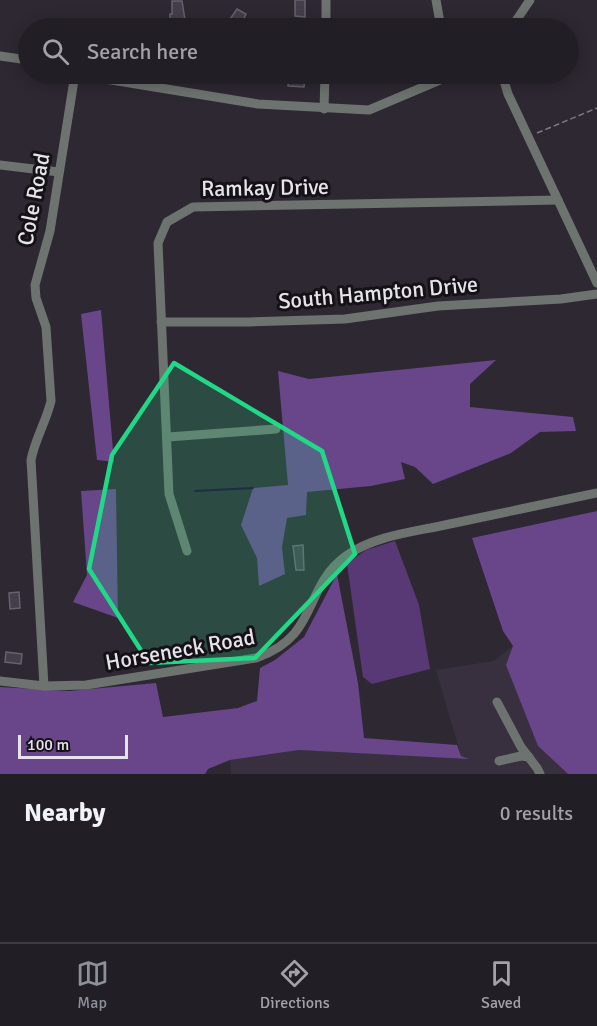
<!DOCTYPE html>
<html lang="en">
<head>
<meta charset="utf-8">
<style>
	:root { --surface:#221e26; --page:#2e2b32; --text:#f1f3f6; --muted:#a2a2a7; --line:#3f3c43; --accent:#8c9099 }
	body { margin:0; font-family:Signika,sans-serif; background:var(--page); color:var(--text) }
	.scale { position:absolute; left:18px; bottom:15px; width:110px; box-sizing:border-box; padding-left:6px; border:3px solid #e7e3ea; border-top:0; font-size:16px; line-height:21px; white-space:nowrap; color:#e7e3ea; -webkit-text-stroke:4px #141217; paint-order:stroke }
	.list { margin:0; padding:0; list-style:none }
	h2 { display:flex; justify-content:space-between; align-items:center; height:78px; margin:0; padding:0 24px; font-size:26px }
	h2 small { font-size:20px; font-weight:400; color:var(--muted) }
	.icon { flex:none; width:33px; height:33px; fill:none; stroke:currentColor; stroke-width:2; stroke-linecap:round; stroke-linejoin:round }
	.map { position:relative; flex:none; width:597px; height:774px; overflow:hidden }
	.search { position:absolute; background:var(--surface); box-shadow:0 3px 15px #0003; left:18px; right:18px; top:18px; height:66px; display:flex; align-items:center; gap:15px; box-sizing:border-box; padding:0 21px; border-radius:33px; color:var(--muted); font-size:22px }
	.sheet { height:168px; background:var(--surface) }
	nav { display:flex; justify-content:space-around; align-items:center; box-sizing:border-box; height:84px; border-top:2px solid var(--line); background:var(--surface); font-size:16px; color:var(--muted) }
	nav a { display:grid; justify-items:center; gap:3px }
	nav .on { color:var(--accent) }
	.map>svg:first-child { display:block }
</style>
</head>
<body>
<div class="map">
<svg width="597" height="774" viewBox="0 0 597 774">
	<rect width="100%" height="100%" fill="#2d2832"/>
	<!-- built -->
	<polygon fill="#38303f" points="513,646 538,746 568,774 231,774 230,760 299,750 465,758 461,756 436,670 494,661"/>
	<!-- green -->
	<polygon fill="#593876" points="395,541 419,605 430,669 372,684 363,677 347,564 366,550"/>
	<!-- forest -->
	<g fill="#69458a">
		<polygon points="101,310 114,462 97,460 81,314"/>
		<polygon points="496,360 470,384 470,407 573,417 576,431 540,432 511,453 433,484 415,467 401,462 405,479 371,486 307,492 306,515 287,518 282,547 285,574 259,586 257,558 241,525 253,488 288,485 278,371 309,379"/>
		<polygon points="116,489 118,618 73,602 87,575 81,491"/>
		<polygon points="597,511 597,774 568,774 538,746 506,665 513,646 503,631 472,538"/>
		<polygon points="337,574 358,683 364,738 457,745 461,756 469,759 299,750 230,760 208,769 205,774 0,774 0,687 69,691 156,683 163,717 238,708 257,701 260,668 275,660 304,637"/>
	</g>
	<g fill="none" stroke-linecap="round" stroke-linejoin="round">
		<!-- stream -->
		<polyline stroke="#200335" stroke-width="2" points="195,491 253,488"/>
	</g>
	<!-- building -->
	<g fill="#433e49" stroke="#67616d" stroke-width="1.5">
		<polygon points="295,0 305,0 305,17 295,16"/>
		<polygon points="172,1 182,1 185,20 170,21 170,14 172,14"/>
		<polygon points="237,9 246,14 239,28 233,28 226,25"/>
		<polygon points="225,74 252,74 251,80 248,80 225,77"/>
		<polygon points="289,76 305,77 304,87 288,86"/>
		<polygon points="303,545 304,570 296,570 293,546"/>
		<polygon points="19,592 20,608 10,609 9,593"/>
		<polygon points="6,652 22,654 21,664 5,662"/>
	</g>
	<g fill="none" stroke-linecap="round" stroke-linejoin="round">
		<!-- path -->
		<polyline stroke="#7e7982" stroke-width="1.5" stroke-dasharray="6 3" stroke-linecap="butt" points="537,133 597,108"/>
		<!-- minor -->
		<g stroke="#6d736f" stroke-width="9">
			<polyline points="436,0 441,28"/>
			<polyline points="326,28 326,0"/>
			<polyline points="511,28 530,0"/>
			<polyline points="0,56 28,60"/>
			<polyline points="75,74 258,104 369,110 454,74"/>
			<polyline points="502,74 508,94 597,283"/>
			<polyline points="324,109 325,74"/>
			<polyline points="0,165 59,172"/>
			<polyline points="161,322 249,322 345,319 438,306 561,299 597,294"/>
			<polyline points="168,437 276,429"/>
			<polyline points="187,551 169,494 158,243 167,222 193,207 558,200"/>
			<path d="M0 681 44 686 86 685 256 658C320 636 302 588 346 556 373 536 413 532 445 525 496 514 546 504 597 493"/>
			<path d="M44 686 31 460C35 439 46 422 51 401L46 327 36 298 35 285 50 231 75 74"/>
			<polyline points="497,702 521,747 537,768 540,774"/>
			<polyline points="499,761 521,756 529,757"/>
		</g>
	</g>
	<!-- marked area -->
	<path fill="#21d887" fill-opacity="0.2" stroke="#21d887" stroke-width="4.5" stroke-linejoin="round" d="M174 363 322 451 355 554 255 658 149 663 89 569 112 455Z"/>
	<g text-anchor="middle" stroke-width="6" stroke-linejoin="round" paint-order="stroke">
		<!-- street labels -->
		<g font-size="22" fill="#e7e3ea" stroke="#141217">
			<text transform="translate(265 187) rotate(-1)" y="8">Ramkay Drive</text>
			<text transform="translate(33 199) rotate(-79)" y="8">Cole Road</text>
			<text transform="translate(378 292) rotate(-5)" y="8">South Hampton Drive</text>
			<text transform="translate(180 649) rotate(-10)" y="8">Horseneck Road</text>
		</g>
	</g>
</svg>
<div class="scale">100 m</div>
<div class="search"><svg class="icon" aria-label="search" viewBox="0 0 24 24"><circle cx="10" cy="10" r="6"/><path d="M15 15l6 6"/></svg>Search here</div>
</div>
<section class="sheet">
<h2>Nearby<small>0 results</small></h2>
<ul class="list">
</ul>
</section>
<nav>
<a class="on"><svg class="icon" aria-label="map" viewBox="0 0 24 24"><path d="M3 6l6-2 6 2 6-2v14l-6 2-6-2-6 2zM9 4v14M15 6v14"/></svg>Map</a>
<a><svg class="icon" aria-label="directions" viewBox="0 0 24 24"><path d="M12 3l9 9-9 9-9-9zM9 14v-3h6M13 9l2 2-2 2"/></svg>Directions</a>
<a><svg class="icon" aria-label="saved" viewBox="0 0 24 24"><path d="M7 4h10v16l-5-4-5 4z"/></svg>Saved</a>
</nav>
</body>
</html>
